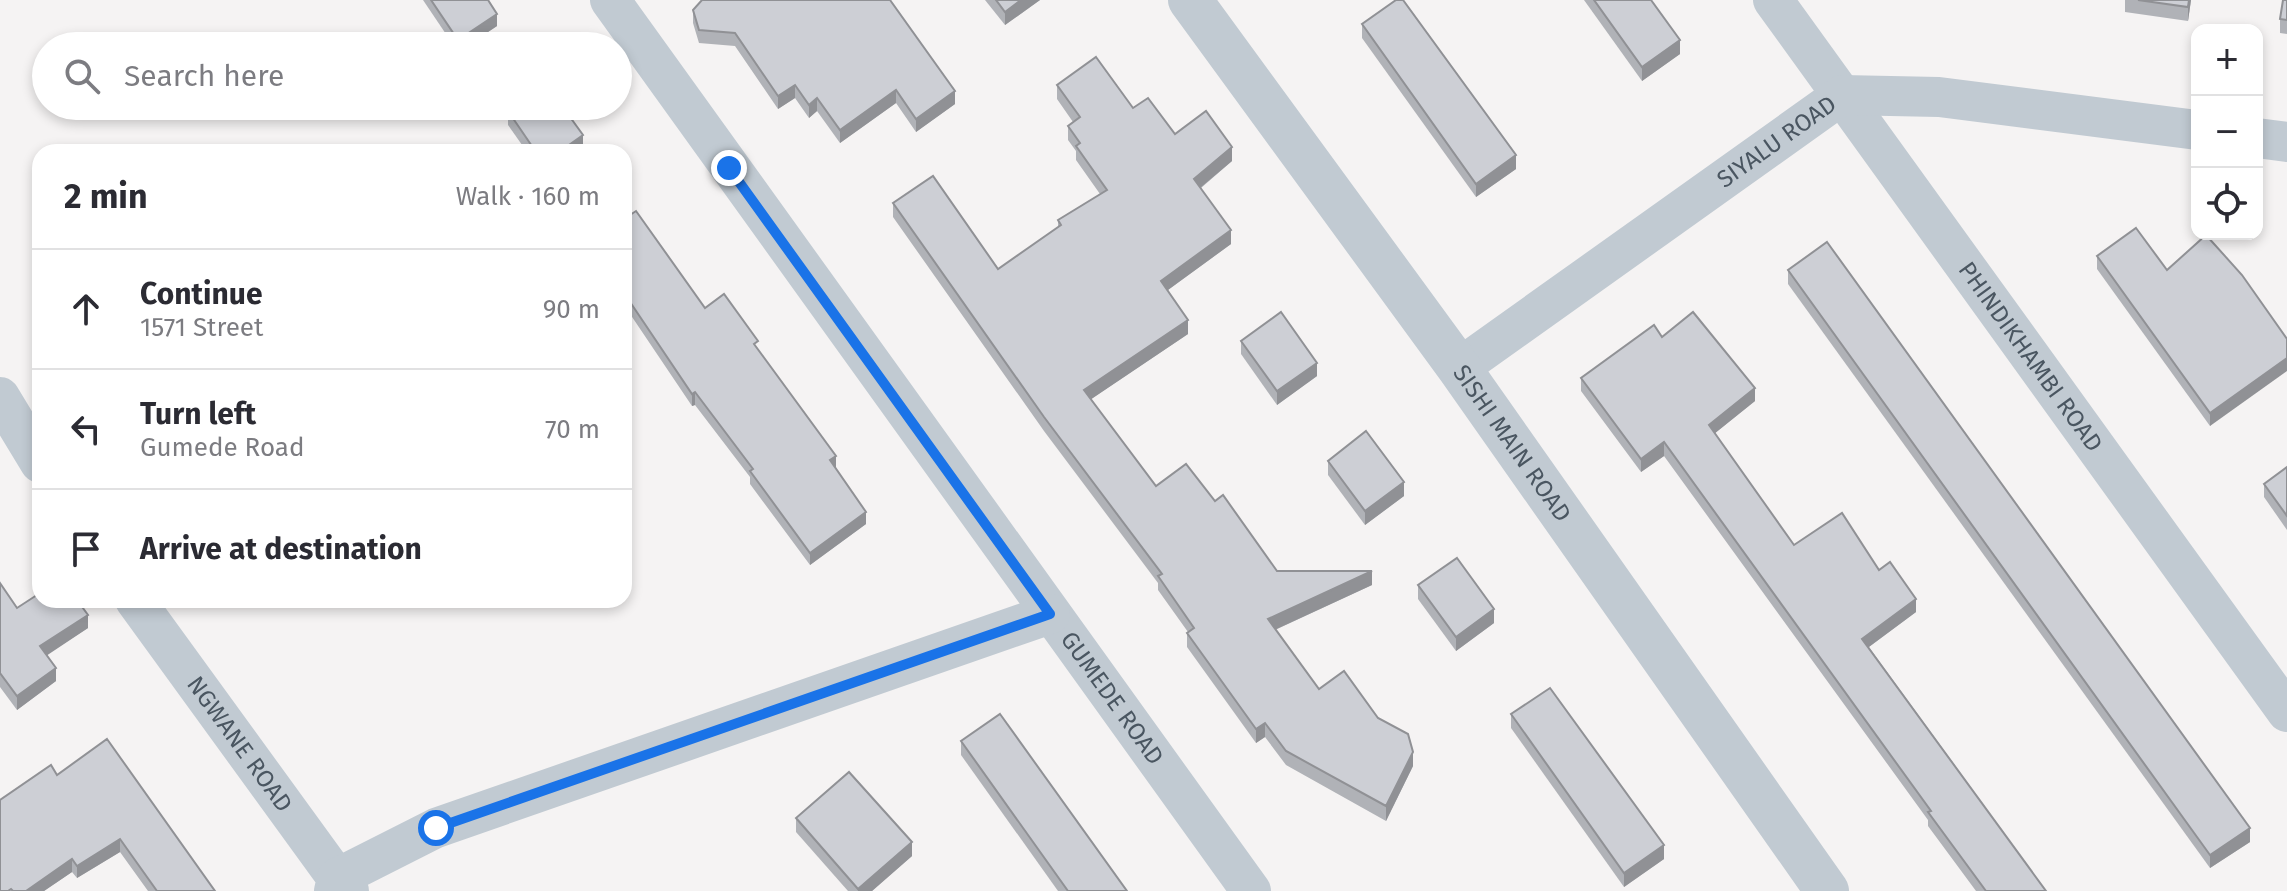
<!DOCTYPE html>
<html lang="en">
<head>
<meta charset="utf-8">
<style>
	:root { --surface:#fff; --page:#f2f2f3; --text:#2b2b33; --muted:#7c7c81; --line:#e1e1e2 }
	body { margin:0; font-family:"Fira Sans",sans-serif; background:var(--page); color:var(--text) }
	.controls { position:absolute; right:24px; top:24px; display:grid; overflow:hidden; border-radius:16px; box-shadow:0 4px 12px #0003 }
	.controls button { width:72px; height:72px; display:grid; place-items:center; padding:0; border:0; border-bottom:2px solid var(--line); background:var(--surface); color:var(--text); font:40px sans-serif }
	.stop { position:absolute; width:24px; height:24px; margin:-18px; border:6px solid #1a73e8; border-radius:50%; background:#fff }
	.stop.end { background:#1a73e8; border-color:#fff; box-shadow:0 2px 8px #0008 }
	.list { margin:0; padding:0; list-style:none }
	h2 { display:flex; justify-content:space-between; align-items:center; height:104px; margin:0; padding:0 32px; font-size:34px }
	h2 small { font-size:26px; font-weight:400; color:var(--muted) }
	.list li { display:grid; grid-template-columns:52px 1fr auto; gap:24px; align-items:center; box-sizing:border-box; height:120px; padding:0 32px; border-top:2px solid var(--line) }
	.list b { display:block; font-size:30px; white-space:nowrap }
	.list p { margin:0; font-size:26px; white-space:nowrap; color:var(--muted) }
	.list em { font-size:26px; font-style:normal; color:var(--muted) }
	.icon { flex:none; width:44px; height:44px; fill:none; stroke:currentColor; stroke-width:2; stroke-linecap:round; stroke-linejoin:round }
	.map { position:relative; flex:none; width:2287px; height:891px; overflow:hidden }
	.search { position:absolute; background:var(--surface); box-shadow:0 4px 12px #0003; left:32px; top:32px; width:600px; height:88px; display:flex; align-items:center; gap:20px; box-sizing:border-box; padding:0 28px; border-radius:44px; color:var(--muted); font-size:30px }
	.panel { position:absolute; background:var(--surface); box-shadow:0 4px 12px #0003; left:32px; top:144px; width:600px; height:464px; border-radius:24px }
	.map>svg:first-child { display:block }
</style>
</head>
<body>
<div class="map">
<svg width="2287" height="891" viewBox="0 0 2287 891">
	<rect width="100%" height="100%" fill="#f5f3f3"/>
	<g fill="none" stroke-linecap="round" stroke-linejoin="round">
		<!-- minor -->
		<g stroke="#c1cad2" stroke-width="40">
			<path id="s1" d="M610 0 1251 891"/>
			<path id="s2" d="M1773 0 2287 712"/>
			<polyline points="2257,138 2287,142"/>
			<path id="s3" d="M1459 368 1842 95 1939 97 2197 130"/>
			<polyline points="0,397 40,463"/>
			<path id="s4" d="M135 600 337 878 334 891"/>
			<polyline points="349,891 337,878 436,828 1050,614"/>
		</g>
		<!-- tertiary -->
		<path stroke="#c1cad2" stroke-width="44" id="s5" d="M1190 0 1459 368 1827 891"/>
	</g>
	<!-- wall -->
	<g fill="#b0b2b7">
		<polygon points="423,0 488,0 497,26 467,46 454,46"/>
		<polygon points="985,0 1040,0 1005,25"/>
		<polygon points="1584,0 1651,0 1680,54 1642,81"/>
		<polygon points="2125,0 2191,0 2188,21 2125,12"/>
		<polygon points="2287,0 2287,34 2280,33 2280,19"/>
		<polygon points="693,10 955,104 916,132 896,103 840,143 817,111 809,118 795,98 778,109 735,46 699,43 693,23"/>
		<polygon points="1362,24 1516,169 1476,197 1362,38"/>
		<polygon points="1057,85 1133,108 1175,134 1232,161 1201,188 1231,244 1168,290 1188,334 1091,399 1156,486 1215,501 1277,571 1372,585 1275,630 1319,689 1413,766 1386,821 1286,765 1265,737 1256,743 1187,647 1187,633 1188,632 1158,590 1158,583 1044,431 893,217 893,203 998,269 1058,227 1058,220 1100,194 1076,160 1076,151 1068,140 1068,126 1073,122 1057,99"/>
		<polygon points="508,111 583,149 578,152 527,152 508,125"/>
		<polygon points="624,219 705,308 758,349 836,468 866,524 810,565 750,484 750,477 695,405 692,406 624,305"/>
		<polygon points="2097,256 2167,270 2287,339 2210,426 2097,269"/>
		<polygon points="1788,270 2250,842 2210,868 1788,284"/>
		<polygon points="1662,337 1755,401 1715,433 1794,545 1879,570 1916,612 1869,647 2046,891 1976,891 1928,826 1928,820 1664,456 1641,472 1581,391 1581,378"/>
		<polygon points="1241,341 1317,376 1277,405 1241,354"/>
		<polygon points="1328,461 1404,496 1365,525 1328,475"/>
		<polygon points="2287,467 2287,530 2264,497 2264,484"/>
		<polygon points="0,583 17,608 88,628 46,655 56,681 17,710 0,687"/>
		<polygon points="1418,585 1494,623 1456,651 1418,599"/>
		<polygon points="1511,714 1664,859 1624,887 1511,728"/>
		<polygon points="961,741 1127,891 1058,891 961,755"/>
		<polygon points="57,775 215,891 148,891 120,852 77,878 72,872 44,891 0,891"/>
		<polygon points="796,818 912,856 872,891 848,891 796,832"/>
	</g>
	<!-- shaded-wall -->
	<g fill="#909195">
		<polygon points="1021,0 1040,0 1005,25 1005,12"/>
		<polygon points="2189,0 2191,0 2188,21 2188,7"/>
		<polygon points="497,14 497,26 467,46 458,46 458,40"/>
		<polygon points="1680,40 1680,54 1642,81 1642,67"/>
		<polygon points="795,85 795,98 778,109 778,96"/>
		<polygon points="896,90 896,103 840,143 840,130"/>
		<polygon points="955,91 955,104 916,132 916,119"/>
		<polygon points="817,98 817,111 809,118 809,105"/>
		<polygon points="583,135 583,149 578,152 559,152"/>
		<polygon points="1232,147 1232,161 1194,193 1194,179"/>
		<polygon points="1516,155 1516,169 1476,197 1476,184"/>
		<polygon points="1231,230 1231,244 1161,295 1161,281"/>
		<polygon points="1188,320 1188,334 1084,404 1084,390"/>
		<polygon points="2287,358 2287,371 2210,426 2210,413"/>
		<polygon points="1317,363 1317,376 1277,405 1277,391"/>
		<polygon points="1755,388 1755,401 1709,438 1709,425"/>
		<polygon points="695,392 695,405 692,406 692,394"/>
		<polygon points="1664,442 1664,456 1641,472 1641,459"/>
		<polygon points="836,456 836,469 830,460"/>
		<polygon points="1404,482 1404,496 1365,525 1365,511"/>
		<polygon points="866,512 866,524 810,565 810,553"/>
		<polygon points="1372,571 1372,585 1268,633 1268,619"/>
		<polygon points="1916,599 1916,612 1862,652 1862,639"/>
		<polygon points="1494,609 1494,623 1456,651 1456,637"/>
		<polygon points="88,615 88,628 40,660 40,646"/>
		<polygon points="56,668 56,681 17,710 17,696"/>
		<polygon points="1265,723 1265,737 1256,743 1256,729"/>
		<polygon points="1413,752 1413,766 1386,821 1386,806"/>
		<polygon points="2250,828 2250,842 2210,868 2210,855"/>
		<polygon points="120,839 120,852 77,878 77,866"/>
		<polygon points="912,842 912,856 872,891 858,891 858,889"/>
		<polygon points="1664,845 1664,859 1624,887 1624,873"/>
		<polygon points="72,859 72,872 44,891 26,891"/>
	</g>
	<!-- building -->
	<g fill="#cdcfd5" stroke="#909195" stroke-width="2">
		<polygon points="431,0 488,0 497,14 458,40"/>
		<polygon points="702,0 890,0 955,91 916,119 896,90 840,130 817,98 809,105 795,85 778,96 735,33 699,30 693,10"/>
		<polygon points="996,0 1021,0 1005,12"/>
		<polygon points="1396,0 1403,0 1516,155 1476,184 1362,24"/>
		<polygon points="1594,0 1651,0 1680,40 1642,67"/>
		<polygon points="2138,0 2189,0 2188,7"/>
		<polygon points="2283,0 2287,0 2287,20 2280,19"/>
		<polygon points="1096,57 1133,108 1148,98 1175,134 1206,111 1232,147 1194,179 1231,230 1161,281 1188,320 1084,390 1156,486 1186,464 1215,501 1223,495 1277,571 1372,571 1268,619 1319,689 1344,671 1378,718 1408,734 1413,752 1386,806 1286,751 1265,723 1256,729 1187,633 1194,628 1158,576 1162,574 1044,417 893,203 933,176 998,269 1061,225 1058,220 1107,190 1076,146 1080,143 1068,126 1080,117 1057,85"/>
		<polygon points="516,106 562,106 583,135 559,152 536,152 508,111"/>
		<polygon points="636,211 705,308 724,294 758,341 754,344 836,456 830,460 866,512 810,553 750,471 753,469 695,392 692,394 624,293 624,219"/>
		<polygon points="2136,228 2167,270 2206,235 2242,275 2287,339 2287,358 2210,413 2097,256"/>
		<polygon points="1827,242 2250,828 2210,855 1788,270"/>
		<polygon points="1281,312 1317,363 1277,391 1241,341"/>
		<polygon points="1693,312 1755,388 1709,425 1794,545 1842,513 1879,570 1890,562 1916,599 1862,639 2046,891 1986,891 1928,812 1931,811 1664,442 1641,459 1581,378 1654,325 1662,337"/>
		<polygon points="1366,431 1404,482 1365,511 1328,461"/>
		<polygon points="2287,467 2287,516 2264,484"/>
		<polygon points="1457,558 1494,609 1456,637 1418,585"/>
		<polygon points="0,583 17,608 40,593 40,600 77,600 88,615 40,646 56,668 17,696 0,673"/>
		<polygon points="1550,688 1664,845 1624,873 1511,714"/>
		<polygon points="1000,714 1127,891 1068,891 961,741"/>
		<polygon points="107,739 215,891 157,891 120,839 77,866 72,859 26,891 13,891 11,889 8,891 0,891 0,800 51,765 57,775"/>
		<polygon points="849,772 912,842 858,889 796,818"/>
	</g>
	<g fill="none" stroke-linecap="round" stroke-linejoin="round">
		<!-- route -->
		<polyline stroke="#1a73e8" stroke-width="10" points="436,828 1050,614 729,168"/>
	</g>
	<g text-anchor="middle" stroke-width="8" stroke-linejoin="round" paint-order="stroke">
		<!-- street labels -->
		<g font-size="24" fill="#4a5661" stroke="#fff">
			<text dy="8" stroke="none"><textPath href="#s3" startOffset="390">SIYALU ROAD</textPath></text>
			<text dy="8" stroke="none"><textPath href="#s2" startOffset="440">PHINDIKHAMBI ROAD</textPath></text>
			<text dy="8" stroke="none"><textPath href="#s5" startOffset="548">SISHI MAIN ROAD</textPath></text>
			<text dy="8" stroke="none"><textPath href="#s1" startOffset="860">GUMEDE ROAD</textPath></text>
			<text dy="8" stroke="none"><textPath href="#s4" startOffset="178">NGWANE ROAD</textPath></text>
		</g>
	</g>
</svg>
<div class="controls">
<button>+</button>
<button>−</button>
<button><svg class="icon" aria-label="locate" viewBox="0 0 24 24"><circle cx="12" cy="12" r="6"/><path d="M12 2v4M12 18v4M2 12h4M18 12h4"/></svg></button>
</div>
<div class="stop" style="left:436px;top:828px"></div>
<div class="stop end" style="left:729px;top:168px"></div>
<div class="search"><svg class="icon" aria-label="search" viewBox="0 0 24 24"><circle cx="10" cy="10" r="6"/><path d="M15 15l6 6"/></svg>Search here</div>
<section class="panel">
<h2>2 min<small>Walk · 160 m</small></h2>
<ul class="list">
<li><svg class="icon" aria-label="ahead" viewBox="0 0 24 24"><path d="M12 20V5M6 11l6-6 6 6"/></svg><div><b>Continue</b><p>1571 Street</p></div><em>90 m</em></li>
<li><svg class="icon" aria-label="left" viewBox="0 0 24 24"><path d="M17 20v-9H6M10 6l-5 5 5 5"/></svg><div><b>Turn left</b><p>Gumede Road</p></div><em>70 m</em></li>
<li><svg class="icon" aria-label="arrive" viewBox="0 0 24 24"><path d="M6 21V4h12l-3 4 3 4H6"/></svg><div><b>Arrive at destination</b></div></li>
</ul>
</section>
</div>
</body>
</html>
